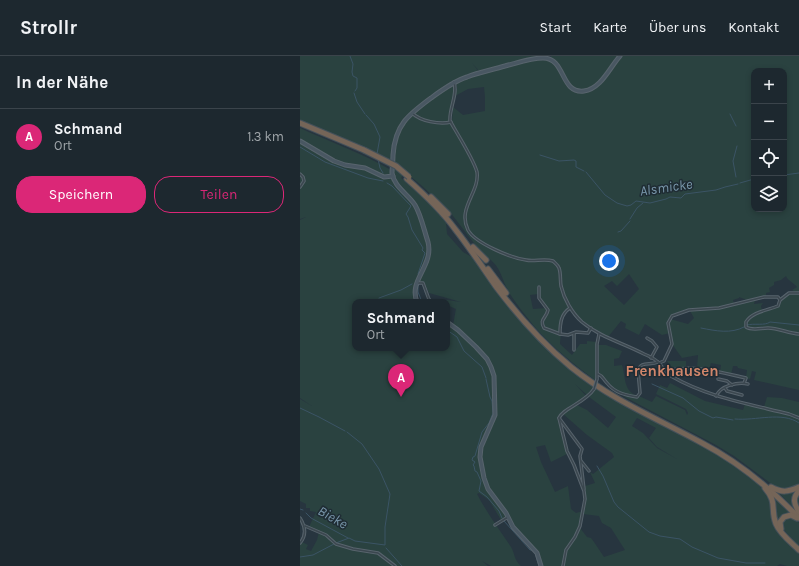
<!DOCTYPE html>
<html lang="de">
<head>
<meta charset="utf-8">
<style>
	:root { --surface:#1d282f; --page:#2a343b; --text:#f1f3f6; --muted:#a0a6aa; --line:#3b444b; --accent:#db2777 }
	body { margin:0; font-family:Karla,sans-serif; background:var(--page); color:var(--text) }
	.controls { position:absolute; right:12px; top:12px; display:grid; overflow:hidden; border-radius:8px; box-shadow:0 2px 6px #0003 }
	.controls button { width:36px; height:36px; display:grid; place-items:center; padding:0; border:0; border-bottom:1px solid var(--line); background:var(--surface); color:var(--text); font:20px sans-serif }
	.you { position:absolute; left:309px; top:205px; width:14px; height:14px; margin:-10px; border:3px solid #fff; border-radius:50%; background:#1a73e8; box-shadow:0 0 0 6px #1a73e833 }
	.badge { display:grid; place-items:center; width:26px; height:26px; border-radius:50%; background:var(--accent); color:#fff; font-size:13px; font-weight:700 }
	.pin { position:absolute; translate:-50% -33px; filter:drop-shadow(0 1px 2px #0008) }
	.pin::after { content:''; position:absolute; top:21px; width:14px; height:12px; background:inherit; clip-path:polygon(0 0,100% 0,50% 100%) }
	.popup { position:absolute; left:52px; top:243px; width:98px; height:52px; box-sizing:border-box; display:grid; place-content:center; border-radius:8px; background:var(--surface); filter:drop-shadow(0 1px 3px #0005); font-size:13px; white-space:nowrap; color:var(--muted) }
	.popup b { font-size:15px; color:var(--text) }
	.popup::after { content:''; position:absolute; left:50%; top:100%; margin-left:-8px; border:8px solid transparent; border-top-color:var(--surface) }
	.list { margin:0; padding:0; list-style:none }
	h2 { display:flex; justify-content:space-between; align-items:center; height:52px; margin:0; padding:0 16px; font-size:17px }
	h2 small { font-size:13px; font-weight:400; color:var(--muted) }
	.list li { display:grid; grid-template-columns:26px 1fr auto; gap:12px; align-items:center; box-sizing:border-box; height:56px; padding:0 16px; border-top:1px solid var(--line) }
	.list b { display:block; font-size:15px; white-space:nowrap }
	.list p { margin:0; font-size:13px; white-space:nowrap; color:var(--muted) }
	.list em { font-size:13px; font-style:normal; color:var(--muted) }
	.actions { display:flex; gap:8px; padding:12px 16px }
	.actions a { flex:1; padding:9px 0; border:1px solid var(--accent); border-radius:16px; text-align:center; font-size:14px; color:var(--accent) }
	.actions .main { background:var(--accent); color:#fff }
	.icon { flex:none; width:22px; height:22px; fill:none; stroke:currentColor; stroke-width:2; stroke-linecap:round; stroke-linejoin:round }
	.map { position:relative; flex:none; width:499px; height:510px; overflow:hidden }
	header { display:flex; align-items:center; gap:24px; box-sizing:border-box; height:56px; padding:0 20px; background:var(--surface); border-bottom:1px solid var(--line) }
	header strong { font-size:19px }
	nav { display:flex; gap:22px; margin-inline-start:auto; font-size:14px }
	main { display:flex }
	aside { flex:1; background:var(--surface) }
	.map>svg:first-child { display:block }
</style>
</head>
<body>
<header>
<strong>Strollr</strong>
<nav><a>Start</a><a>Karte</a><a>Über uns</a><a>Kontakt</a></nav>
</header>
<main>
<aside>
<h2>In der Nähe<small></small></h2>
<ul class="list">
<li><span class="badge">A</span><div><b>Schmand</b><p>Ort</p></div><em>1.3 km</em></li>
</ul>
<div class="actions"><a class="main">Speichern</a><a>Teilen</a></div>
</aside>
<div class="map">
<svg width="499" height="510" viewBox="0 0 499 510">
	<rect width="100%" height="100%" fill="#27353f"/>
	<!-- green -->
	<g fill="#2a4240" fill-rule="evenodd">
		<path d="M0 0H249L247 1H242L180 16 172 7 179 16C170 19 162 21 154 25 146 29 139 37 132 39L131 40 109 58 121 64 146 68 151 67 172 106 152 66 153 51 163 59 185 55V41L184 31 168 33 155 40 157 33 156 26C183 16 220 3 249 3L259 13 265 26 272 33C277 34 283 36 288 35 300 33 313 9 322 0H499V236L497 237 492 234 497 231C493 226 488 225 486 220L481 224 474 226V229L469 232 470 236 466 237V240L447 244 439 241V242L433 244 434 248 453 245H455L454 248 463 247 461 250 462 255 478 251C484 241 487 237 499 237V334L454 324 456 316 452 315 450 323 446 322 447 314 438 312 437 310H433L431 319 420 316 421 309 411 307 409 314 397 312 398 299 382 302 372 288 370 277 362 279 345 268 339 279 325 272 326 268 321 265 308 281C292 274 280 265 270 250L264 256 262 262 260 288 272 299 280 288H287V285L297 286 296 325C274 308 252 291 234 270 226 260 217 249 210 238 200 221 202 209 183 199L150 156 121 129 105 116 101 122 115 133 138 157 146 167 147 178 163 196 172 201 227 270 294 330 288 340 275 328 287 341 261 357 258 363 267 398 251 406 245 389 236 391 241 406 255 436 268 430 271 453 276 457 283 455 279 470 273 485 280 472 287 481 291 482 294 486 304 501 325 494 311 472 302 467 299 460 283 458 286 446 285 430 295 427 290 416 293 418 314 401 312 397 287 379 262 357 277 349 287 354 308 372 316 361 289 341 296 331 317 345 402 388 453 422 467 438 471 447 475 472 484 483 499 498V510H487L480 508 477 510H242L236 494 217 475 208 460 201 464 189 444 179 437 177 438C187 457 199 473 211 491 215 498 214 504 221 510H191L182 505 188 510H0V488L2 486 8 489 6 493 11 495 17 484 19 476 9 471 16 456 10 455V452H6V448L0 445V343L12 350 0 342V164L6 161 0 163V86L30 104 72 115V114C61 109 47 109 36 104 23 99 11 90 0 84V72C30 86 62 97 91 114L92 107 73 96V90V96L0 64ZM454 15H484V153H454ZM329 218 339 233 324 249 304 230 312 225 317 230ZM116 226H124L129 237 161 246 147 244 145 246H147V249L156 253 153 269 147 267V292H55V271L52 270H55V246H91V245L93 243V246H117ZM239 238 240 244 247 252 233 253 230 239ZM389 253 394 262 388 268 370 263 375 258ZM337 362 356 372 349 382 357 391 377 403 357 392 343 377 332 370Z"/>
		<path d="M251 0H319C309 13 283 53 266 25 261 16 260 8 251 2Z"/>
		<path d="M153 28 154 32 149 65 146 67C136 65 120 65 113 57Z"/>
		<path d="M298 289H306L322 295 319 302 314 303V310L322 309C326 322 323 334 337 340 325 338 316 336 308 326 305 323 302 319 299 317Z"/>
		<polygon points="367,305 386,305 386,311 371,311"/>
		<polygon points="370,327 405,345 443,354 445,348 489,358 499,363 499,431 488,435 477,432 434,400 416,389 323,340 341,341 352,346 356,340 385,354 387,359 388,357 386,353 356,338 360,329 367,332"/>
		<polygon points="467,341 482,342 499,346 499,362 464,351"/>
		<polygon points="499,433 499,453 496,454 477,435"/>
		<polygon points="469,436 493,459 490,458 478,469"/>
		<path d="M489 461H494L499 467V490C493 483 472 467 489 461Z"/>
	</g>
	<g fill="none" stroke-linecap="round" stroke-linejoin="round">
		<!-- stream -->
		<g stroke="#3b5465" stroke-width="1">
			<polyline points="50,0 53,8 52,16 53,20 57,22 57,32 55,35"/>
			<polyline points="54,37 57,46 65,58"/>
			<polyline points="430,58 436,70"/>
			<polyline points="66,59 74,68 80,81 77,98"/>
			<polyline points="0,91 25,106 68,122 83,125"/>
			<polyline points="240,99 259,105 274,104 276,105 276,111 284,115"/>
			<polyline points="78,103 80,112 83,117"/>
			<polyline points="286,116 305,139 317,147 327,150 331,149 336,145 350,147 366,143 370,141 381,142 385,138 416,134 425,131 438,128"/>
			<polyline points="484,119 499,117"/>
			<polyline points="436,121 433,105 437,90"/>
			<polyline points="87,127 92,130 111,150 106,158 108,161 112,174 123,192 122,194 125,197 118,218"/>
			<polyline points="440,127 454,123"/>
			<polyline points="330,163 337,152 343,147"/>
			<polyline points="318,176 321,175 330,165"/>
			<polyline points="120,228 118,230 118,236 122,246"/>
			<polyline points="79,242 101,234 112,228"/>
			<path d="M447 269C454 267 465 270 470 266L499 269"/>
			<path d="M401 272C416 275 431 278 444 271"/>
			<polyline points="147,274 157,281 164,295 182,311 186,322"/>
			<polyline points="186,323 190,341 192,345 193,357 189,367 182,376 175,400 173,401 172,404 175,406 173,409 174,410 175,415 177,416 181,425 179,435 187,441 199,455 202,462"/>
			<polyline points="352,328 383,342 399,355 413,362 416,361 433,364"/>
			<polyline points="0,352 19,361 45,375"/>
			<path d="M435 363C456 365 482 355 499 367"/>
			<polyline points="297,410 303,420 314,446 318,451 349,476 360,480 380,483 392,491 418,502 446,507 465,507"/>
			<polyline points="0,453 3,454"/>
			<polyline points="6,457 11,462 48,482"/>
			<polyline points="204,465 230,494 233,494"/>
			<polyline points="36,487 49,482 55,485 85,489 85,471 90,438 79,413 62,388 47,376"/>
			<polyline points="86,492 102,510"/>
			<polyline points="235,497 239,510"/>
			<polyline points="0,501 13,499 34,488"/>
		</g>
		<defs>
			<g id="street">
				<path d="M154 26C158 39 149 52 150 65 157 77 174 104 177 116 180 136 157 152 168 174 175 187 211 202 226 204 234 206 244 202 253 205 255 207 258 209 259 212 261 217 260 224 261 230 264 243 272 257 282 266 300 281 323 287 344 298 349 300 355 303 359 307 363 312 366 317 371 320 407 341 449 348 489 358L499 362"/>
				<path d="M112 57C120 65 140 69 151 66"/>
				<polyline points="0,118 3,121 4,125 0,131"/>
				<polyline points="117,227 123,227 130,246"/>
				<path d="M239 231V242L248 254C246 263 239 263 244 272L260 278"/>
				<polyline points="480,244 489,237 499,237"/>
				<polyline points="126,246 129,243"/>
				<path d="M270 252C261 258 260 267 260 278L268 279 276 276 288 277 291 272"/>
				<polyline points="347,282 352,285 357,291 351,302"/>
				<polyline points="274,294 274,277"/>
				<path d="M359 307 364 305 372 288 368 267 372 260 389 254 419 252 464 241H478L480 244 478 250C468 254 452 256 446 266V271C452 275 461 272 468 272 478 272 488 277 499 278"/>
				<path d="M366 315C394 308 419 316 446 322L444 327"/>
				<path d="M298 318C303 320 303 323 307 327 315 337 325 339 337 341L340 337 338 315C341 304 350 310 358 306"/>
				<polyline points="297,323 297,288 299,278"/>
				<polyline points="418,323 427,325 432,329"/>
				<polyline points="425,332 427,335 442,339"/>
				<path d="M416 340C421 329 438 326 448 328"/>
				<polyline points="259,362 282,393 280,400 284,433"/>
				<polyline points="281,405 289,415"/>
				<path d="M0 462C5 470 7 479 0 487"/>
				<polyline points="195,469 208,461"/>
				<polyline points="5,470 26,479 36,488 53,493 78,497 95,510"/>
				<path d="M263 510 266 494 275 481 280 470 285 443 284 435 274 409 267 395 259 362C263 352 285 347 294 333"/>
			</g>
			<g id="secondary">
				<polyline points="0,85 34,105 45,109 65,112 84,121 93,120"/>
				<path d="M117 246C108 224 134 210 128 186 124 174 121 159 115 149 108 138 94 131 92 117 92 112 93 105 93 99 95 69 108 59 131 42 142 34 154 25 167 21 179 16 192 14 205 10 217 7 231 2 243 2 266 2 260 38 284 35 301 33 310 11 320 0"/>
				<polyline points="147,266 158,274 176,291 187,303 191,311 194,320 195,359 181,391 180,401 184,422 188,433 206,457 213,471 237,497 241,510"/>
			</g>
			<g id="highway">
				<polyline points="0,67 64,94"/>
				<path d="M107 123C124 138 141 154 155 173 170 192 183 212 197 232 219 261 243 288 271 311 312 344 356 362 402 387 438 406 471 433 499 462"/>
				<polyline points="131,141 148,158"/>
				<polyline points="173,191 186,204"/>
				<polyline points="188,213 206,237"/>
				<path d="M471 431C482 437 488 436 499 431"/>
				<path d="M465 432C478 447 470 453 476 468 480 478 492 487 499 494"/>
				<path d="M499 435C492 442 494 448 499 456"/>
				<polyline points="481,473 480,466 484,461 491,459 497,462"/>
			</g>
		</defs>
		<!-- street casing -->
		<use href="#street" stroke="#58646d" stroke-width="3.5"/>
		<!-- secondary casing -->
		<use href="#secondary" stroke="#58646d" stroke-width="5"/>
		<!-- highway casing -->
		<use href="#highway" stroke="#45515a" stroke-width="7"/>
		<!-- street -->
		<use href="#street" stroke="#3b474f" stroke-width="1.5"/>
		<!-- secondary -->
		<use href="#secondary" stroke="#495762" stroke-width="3"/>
		<!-- highway -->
		<use href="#highway" stroke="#756558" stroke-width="5"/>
		<defs>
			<polyline id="street-bridge" points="294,333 297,323"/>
			<polyline id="highway-bridge" points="64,94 96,110 109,121"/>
		</defs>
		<!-- street-bridge casing -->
		<use href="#street-bridge" stroke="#58646d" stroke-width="3.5" stroke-linecap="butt"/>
		<!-- highway-bridge casing -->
		<use href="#highway-bridge" stroke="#45515a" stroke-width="7" stroke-linecap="butt"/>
		<!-- street-bridge -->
		<use href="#street-bridge" stroke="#3b474f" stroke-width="1.5"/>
		<!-- highway-bridge -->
		<use href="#highway-bridge" stroke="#756558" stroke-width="5"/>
	</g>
	<g text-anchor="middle" stroke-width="3" stroke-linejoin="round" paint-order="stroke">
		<!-- water labels -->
		<g font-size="14" font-style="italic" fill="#7997ab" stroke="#1f2c34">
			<text transform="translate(366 131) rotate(-8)" y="5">Alsmicke</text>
			<text transform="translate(33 461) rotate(30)" y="5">Bieke</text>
		</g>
		<!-- quarter labels -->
		<g font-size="15" font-weight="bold" fill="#d1866b" stroke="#1f2c34">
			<text x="372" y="320">Frenkhausen</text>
		</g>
	</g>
</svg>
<div class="controls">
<button>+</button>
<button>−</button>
<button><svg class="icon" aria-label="locate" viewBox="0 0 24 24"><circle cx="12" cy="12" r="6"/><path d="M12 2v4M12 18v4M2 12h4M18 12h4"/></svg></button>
<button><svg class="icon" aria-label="layers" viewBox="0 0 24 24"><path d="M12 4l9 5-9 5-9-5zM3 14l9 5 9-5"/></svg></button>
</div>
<div class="you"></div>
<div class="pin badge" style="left:101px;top:341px">A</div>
<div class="popup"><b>Schmand</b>Ort</div>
</div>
</main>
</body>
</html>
